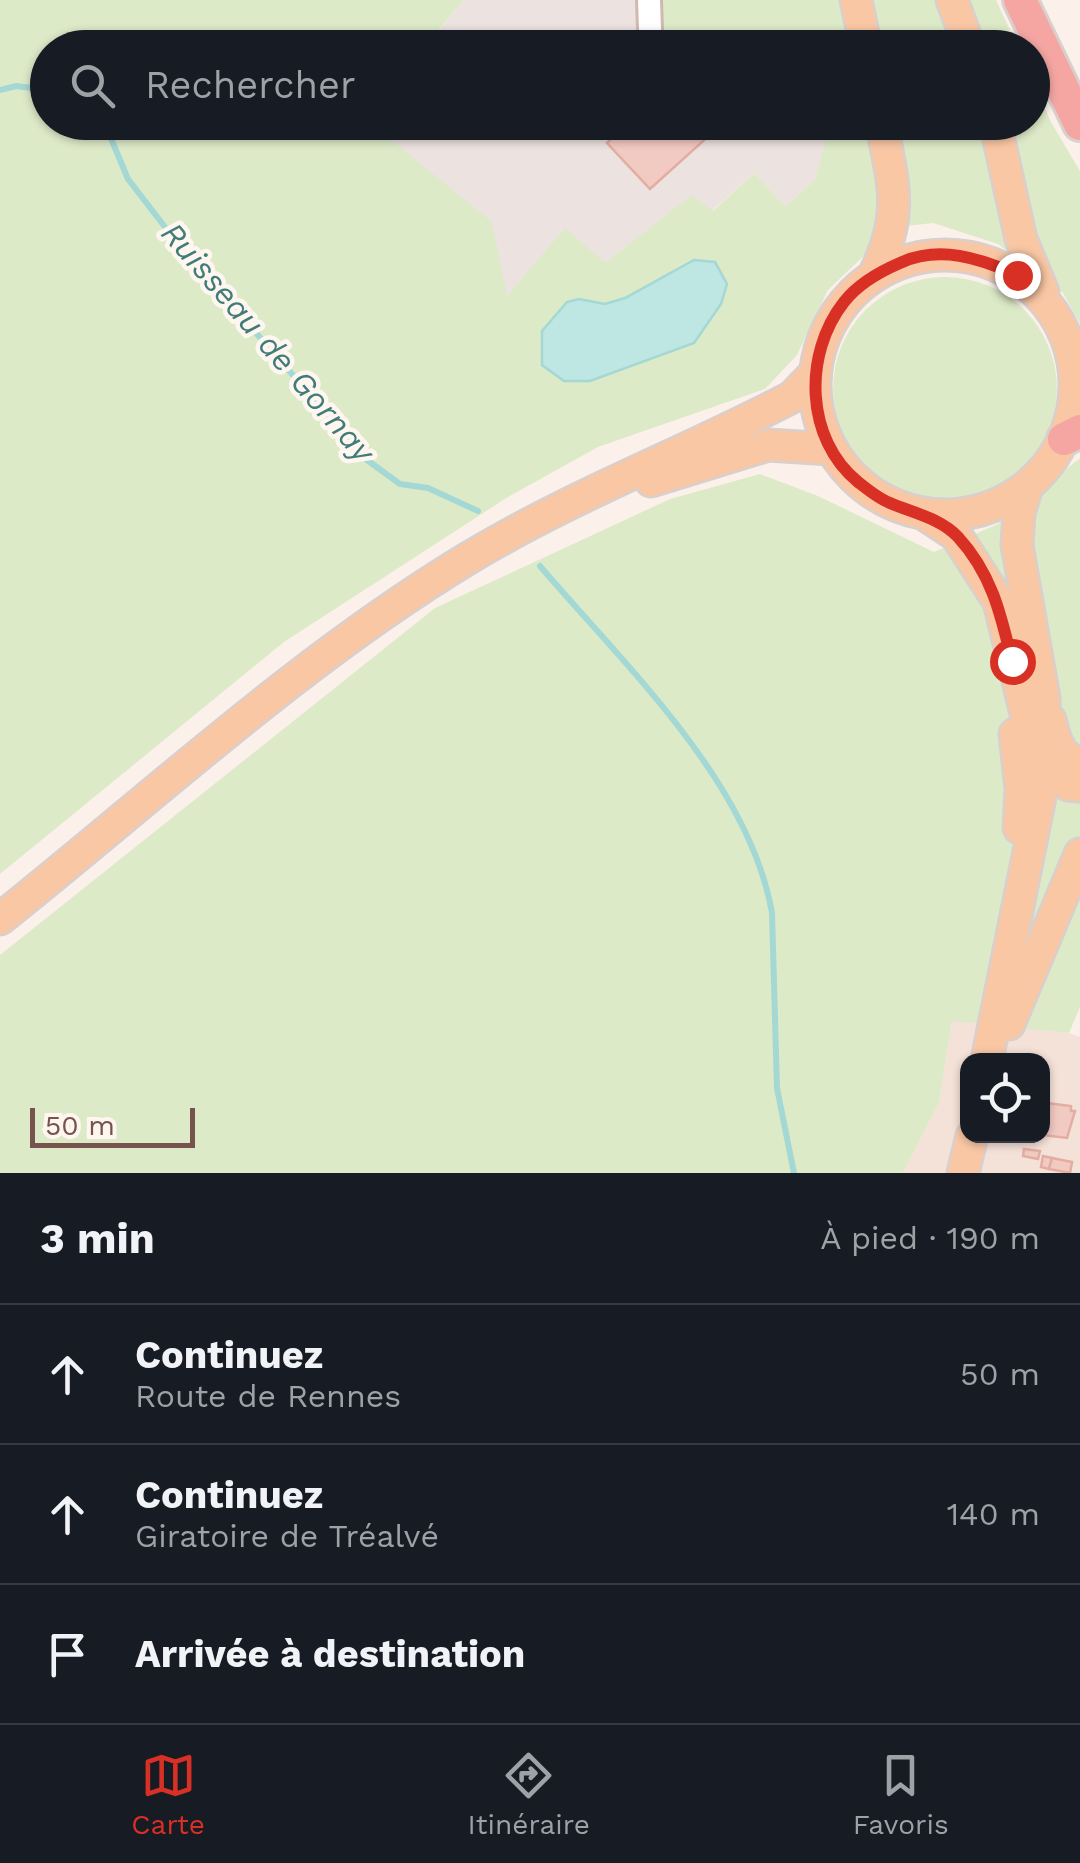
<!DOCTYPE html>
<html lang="fr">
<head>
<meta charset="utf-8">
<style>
	:root { --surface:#171b24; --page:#242831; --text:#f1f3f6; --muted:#9ea1a6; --line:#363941; --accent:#d93025 }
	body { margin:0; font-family:"Work Sans",sans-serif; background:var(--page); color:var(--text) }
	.controls { position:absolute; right:30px; bottom:30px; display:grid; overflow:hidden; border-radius:20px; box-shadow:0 2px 8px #0004 }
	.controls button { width:90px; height:90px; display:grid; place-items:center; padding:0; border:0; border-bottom:2px solid var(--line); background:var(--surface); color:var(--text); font:50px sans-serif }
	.scale { position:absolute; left:30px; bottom:25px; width:165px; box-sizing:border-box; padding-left:10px; border:5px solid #77534d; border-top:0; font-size:28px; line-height:35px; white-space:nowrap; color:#77534d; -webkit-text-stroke:8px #fff6f0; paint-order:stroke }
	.stop { position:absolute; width:30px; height:30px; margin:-22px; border:8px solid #d93025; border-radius:50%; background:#fff }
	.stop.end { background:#d93025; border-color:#fff; box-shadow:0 2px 10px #0008 }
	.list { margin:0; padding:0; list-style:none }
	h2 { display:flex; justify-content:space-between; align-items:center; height:130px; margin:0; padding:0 40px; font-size:42px }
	h2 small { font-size:32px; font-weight:400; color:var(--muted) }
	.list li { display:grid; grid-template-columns:65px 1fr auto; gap:30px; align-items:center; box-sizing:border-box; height:140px; padding:0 40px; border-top:2px solid var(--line) }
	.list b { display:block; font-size:38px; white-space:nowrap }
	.list p { margin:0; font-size:32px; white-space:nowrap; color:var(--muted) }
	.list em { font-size:32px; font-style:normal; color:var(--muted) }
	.icon { flex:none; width:55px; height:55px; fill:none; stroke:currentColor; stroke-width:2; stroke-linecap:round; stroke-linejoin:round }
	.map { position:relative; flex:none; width:1080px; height:1173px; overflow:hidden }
	.search { position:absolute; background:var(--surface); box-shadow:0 2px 8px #0004; left:30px; right:30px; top:30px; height:110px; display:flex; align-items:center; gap:25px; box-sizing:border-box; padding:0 35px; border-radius:55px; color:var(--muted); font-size:38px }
	.sheet { height:550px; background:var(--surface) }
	nav { display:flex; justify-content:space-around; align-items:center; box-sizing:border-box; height:140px; border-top:2px solid var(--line); background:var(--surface); font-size:28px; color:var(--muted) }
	nav a { display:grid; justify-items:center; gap:5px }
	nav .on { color:var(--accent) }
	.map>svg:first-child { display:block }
</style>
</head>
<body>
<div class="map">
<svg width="1080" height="1173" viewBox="0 0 1080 1173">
	<rect width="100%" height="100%" fill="#fcf1ea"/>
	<!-- residential -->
	<path fill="#f4e1d8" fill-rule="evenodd" d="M952 1020 1069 1033 1080 1037V1173H903L939 1103ZM968 1060H1042V1136H968Z"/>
	<!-- industrial -->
	<g fill="#ece2df">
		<polygon points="464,0 656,0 658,25 682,47 424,48"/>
		<polygon points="381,122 831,122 832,127 815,180 785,206 754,173 712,211 692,196 605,263 507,297 379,130"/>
	</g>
	<!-- green -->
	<g fill="#ddeac8">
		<polygon points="0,0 464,0 424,47 48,48 48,122 381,123 380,131 492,222 507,296 565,228 605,263 692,195 713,211 754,173 785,206 815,180 831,123 1032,122 1033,81 1051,122 1080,171 1080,324 1063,293 998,244 933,223 880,229 871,249 828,290 797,355 765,389 598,447 508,497 284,642 0,874"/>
		<polygon points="656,0 996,0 1018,47 817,48 815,38 784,47 682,47 658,25"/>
		<circle cx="945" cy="389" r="112"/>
		<polygon points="1080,458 1080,1007 1069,1033 952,1021 939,1103 903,1173 0,1173 0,955 435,608 670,499 760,474 818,496 934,552 998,524"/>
	</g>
	<!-- water -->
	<polygon fill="#bee6e3" stroke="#a4d8d5" stroke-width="2.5" points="694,260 715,262 727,284 721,304 694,343 590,381 564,381 542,365 542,331 567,302 579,299 605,304 625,298"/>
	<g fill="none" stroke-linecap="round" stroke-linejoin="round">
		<!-- stream -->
		<g stroke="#a4d8d5" stroke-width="6">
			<polyline points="0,90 16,86 48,90"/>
			<polyline points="100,122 107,129 128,179 175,240 367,460 400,484 428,488 478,511"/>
			<path d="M540 566C625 666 749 781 772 913L777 1088 794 1173"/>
		</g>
	</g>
	<!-- building -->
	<g fill="#f1cac2" stroke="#e4ada2" stroke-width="2.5">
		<polygon points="628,122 701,122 711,134 650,189 607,143"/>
		<polygon points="1047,1103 1071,1106 1071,1111 1075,1111 1067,1138 1042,1135"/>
		<polygon points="1024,1149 1040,1151 1038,1159 1023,1156"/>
		<polygon points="1043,1156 1052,1158 1049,1169 1041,1167"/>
		<polygon points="1052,1158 1072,1162 1070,1173 1049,1169"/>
	</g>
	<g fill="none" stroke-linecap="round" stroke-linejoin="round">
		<defs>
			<polyline id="minor" points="649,0 650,29"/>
			<g id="major">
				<polyline points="856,0 866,48"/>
				<polyline points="952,0 970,48"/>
				<polyline points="995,122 1021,239 1043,292"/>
				<circle cx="945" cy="385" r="130"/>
				<path d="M874 275C904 215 894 186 881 122"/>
				<polyline points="651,481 768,445 831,449"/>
				<polyline points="924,514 956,535 999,602 1038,764 1068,785 1080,786"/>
				<path d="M1050 720C1055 740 1059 757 1080 764"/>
				<polyline points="1015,734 1021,789 1019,828"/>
				<path d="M0 919C153 797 299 661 467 559 571 496 685 453 792 397L815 373"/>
				<polyline points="1009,1024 1080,854"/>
				<polyline points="987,1060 1045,772 1044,698 1017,545 1019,513 1027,487"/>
				<polyline points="963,1173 972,1136"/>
			</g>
			<g id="highway">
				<polyline points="1020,0 1080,124"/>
				<polyline points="1064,439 1080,431"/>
			</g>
		</defs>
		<!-- minor casing -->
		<use href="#minor" stroke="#d1b9b1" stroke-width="28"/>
		<!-- major casing -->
		<use href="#major" stroke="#d9cfcd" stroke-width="35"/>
		<!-- highway casing -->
		<use href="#highway" stroke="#d9cfcd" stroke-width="38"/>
		<!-- minor -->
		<use href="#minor" stroke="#fff" stroke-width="22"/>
		<!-- major -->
		<use href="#major" stroke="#f9c7a4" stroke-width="30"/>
		<!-- highway -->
		<use href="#highway" stroke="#f5a6a2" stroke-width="32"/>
	</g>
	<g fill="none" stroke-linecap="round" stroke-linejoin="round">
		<!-- route -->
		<path stroke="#d93025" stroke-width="12" d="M1012 661C1001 615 992 574 958 537 940 518 913 513 890 503 879 499 867 489 858 482 805 439 803 354 844 302 858 284 879 272 900 263 939 245 980 258 1017 275"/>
	</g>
	<g text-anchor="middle" stroke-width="9" stroke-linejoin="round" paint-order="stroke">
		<!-- water labels -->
		<g font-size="32" font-style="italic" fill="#407c78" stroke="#fff6f0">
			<text transform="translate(268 342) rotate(49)" y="11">Ruisseau de Gornay</text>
		</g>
	</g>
</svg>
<div class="controls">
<button><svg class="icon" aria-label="locate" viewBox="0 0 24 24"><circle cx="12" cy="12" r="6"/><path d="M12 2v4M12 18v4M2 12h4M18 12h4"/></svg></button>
</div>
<div class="scale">50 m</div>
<div class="stop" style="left:1012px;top:661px"></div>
<div class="stop end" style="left:1017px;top:275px"></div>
<div class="search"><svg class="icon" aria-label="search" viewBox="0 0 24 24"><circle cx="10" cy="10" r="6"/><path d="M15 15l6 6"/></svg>Rechercher</div>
</div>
<section class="sheet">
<h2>3 min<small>À pied · 190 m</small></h2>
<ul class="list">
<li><svg class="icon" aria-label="ahead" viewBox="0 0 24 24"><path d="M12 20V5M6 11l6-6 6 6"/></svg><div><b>Continuez</b><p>Route de Rennes</p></div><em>50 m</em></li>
<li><svg class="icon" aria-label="ahead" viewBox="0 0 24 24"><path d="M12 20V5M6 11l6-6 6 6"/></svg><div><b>Continuez</b><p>Giratoire de Tréalvé</p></div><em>140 m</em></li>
<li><svg class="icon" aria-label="arrive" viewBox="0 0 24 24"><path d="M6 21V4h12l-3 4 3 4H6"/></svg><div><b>Arrivée à destination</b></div></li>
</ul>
</section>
<nav>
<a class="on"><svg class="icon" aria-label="map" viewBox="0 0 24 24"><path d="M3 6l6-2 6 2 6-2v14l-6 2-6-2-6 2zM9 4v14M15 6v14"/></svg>Carte</a>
<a><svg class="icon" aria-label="directions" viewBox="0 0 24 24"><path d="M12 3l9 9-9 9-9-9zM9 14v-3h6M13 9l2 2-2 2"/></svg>Itinéraire</a>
<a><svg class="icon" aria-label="saved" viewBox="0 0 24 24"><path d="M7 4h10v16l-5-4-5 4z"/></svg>Favoris</a>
</nav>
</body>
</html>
